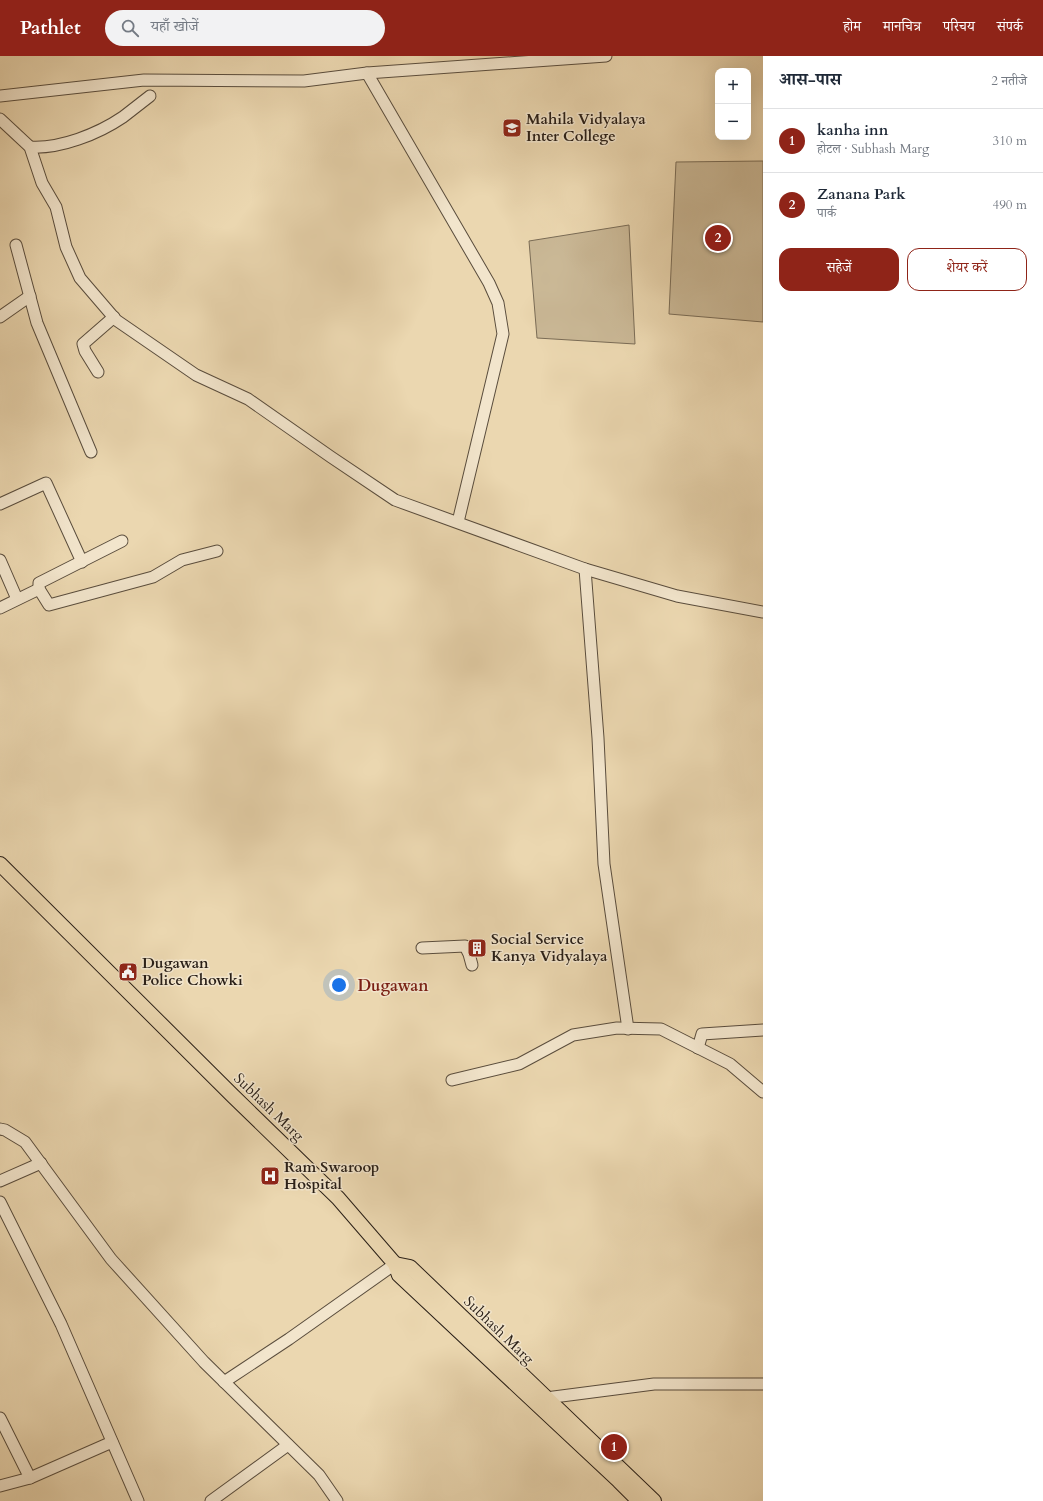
<!DOCTYPE html>
<html lang="hi">
<head>
<meta charset="utf-8">
<style>
	:root { --surface:#fff; --page:#f2f2f3; --text:#1f2937; --muted:#747a83; --line:#e0e1e3; --accent:#8f2418 }
	body { margin:0; font-family:Cardo,"Noto Serif Devanagari",serif; background:var(--page); color:var(--text) }
	.controls { position:absolute; right:12px; top:12px; display:grid; overflow:hidden; border-radius:8px; box-shadow:0 4px 16px #0002 }
	.controls button { width:36px; height:36px; display:grid; place-items:center; padding:0; border:0; border-bottom:1px solid var(--line); background:var(--surface); color:var(--text); font:20px sans-serif }
	.you { position:absolute; left:339px; top:929px; width:14px; height:14px; margin:-10px; border:3px solid #fff; border-radius:50%; background:#1a73e8; box-shadow:0 0 0 6px #1a73e833 }
	.badge { display:grid; place-items:center; width:26px; height:26px; border-radius:50%; background:var(--accent); color:#fff; font-size:13px; font-weight:700 }
	.pin { position:absolute; translate:-50% -50%; border:2px solid #fff; box-shadow:0 1px 4px #0006 }
	.list { margin:0; padding:0; list-style:none }
	h2 { display:flex; justify-content:space-between; align-items:center; height:52px; margin:0; padding:0 16px; font-size:17px }
	h2 small { font-size:13px; font-weight:400; color:var(--muted) }
	.list li { display:grid; grid-template-columns:26px 1fr auto; gap:12px; align-items:center; box-sizing:border-box; height:64px; padding:0 16px; border-top:1px solid var(--line) }
	.list b { display:block; font-size:15px; white-space:nowrap }
	.list p { margin:0; font-size:13px; white-space:nowrap; color:var(--muted) }
	.list em { font-size:13px; font-style:normal; color:var(--muted) }
	.actions { display:flex; gap:8px; padding:12px 16px }
	.actions a { flex:1; padding:9px 0; border:1px solid var(--accent); border-radius:12px; text-align:center; font-size:14px; color:var(--accent) }
	.actions .main { background:var(--accent); color:#fff }
	.icon { flex:none; width:22px; height:22px; fill:none; stroke:currentColor; stroke-width:2; stroke-linecap:round; stroke-linejoin:round }
	.map { position:relative; flex:none; width:763px; height:1445px; overflow:hidden }
	header { display:flex; align-items:center; gap:24px; box-sizing:border-box; height:56px; padding:0 20px; background:var(--accent); color:#fff }
	header strong { font-size:19px }
	nav { display:flex; gap:22px; margin-inline-start:auto; font-size:14px }
	.search { width:280px; height:36px; background:var(--page); display:flex; align-items:center; gap:10px; box-sizing:border-box; padding:0 14px; border-radius:22px; color:var(--muted); font-size:15px }
	main { display:flex }
	aside { flex:1; background:var(--surface) }
	.map>svg:first-child { display:block }
</style>
</head>
<body>
<header>
<strong>Pathlet</strong>
<div class="search"><svg class="icon" aria-label="search" viewBox="0 0 24 24"><circle cx="10" cy="10" r="6"/><path d="M15 15l6 6"/></svg>यहाँ खोजें</div>
<nav><a>होम</a><a>मानचित्र</a><a>परिचय</a><a>संपर्क</a></nav>
</header>
<main>
<div class="map">
<svg width="763" height="1445" viewBox="0 0 763 1445">
	<rect width="100%" height="100%" fill="#ebd7b0"/>
	<filter id="stains"><feTurbulence type="fractalNoise" baseFrequency=".005" numOctaves="4"/><feColorMatrix values="0 0 0 0 .2 0 0 0 0 .09 0 0 0 0 .02 0 0 0 .5 -.17"/></filter>
	<radialGradient id="worn" r=".72"><stop offset=".6" stop-color="#630" stop-opacity="0"/><stop offset="1" stop-color="#630" stop-opacity=".3"/></radialGradient>
	<!-- green -->
	<g fill="#cab896" stroke="#7a6c56">
		<polygon points="763,105 763,266 669,258 676,106"/>
		<polygon points="629,169 635,288 537,282 529,185"/>
	</g>
	<g fill="none" stroke-linecap="round" stroke-linejoin="round">
		<defs>
			<g id="minor">
				<polyline points="367,17 489,227 498,247 503,278 458,466"/>
				<polyline points="0,40 144,24 304,25 367,17 606,0"/>
				<polyline points="0,63 30,91 42,127 56,151 66,191 80,222 116,264 196,319 248,343 331,401 395,444 585,513 677,540 763,556"/>
				<path d="M30 91C60 93 98 78 123 61 132 54 141 47 150 40"/>
				<polyline points="16,189 37,267 91,396"/>
				<polyline points="0,261 30,240"/>
				<polyline points="98,316 85,295 83,288 114,261"/>
				<polyline points="0,448 46,427 82,506"/>
				<polyline points="0,504 17,543"/>
				<polyline points="585,513 598,682 604,808 628,973"/>
				<polyline points="39,533 39,527 122,485"/>
				<polyline points="0,552 39,533 49,549 153,521 182,504 217,495"/>
				<polyline points="422,892 465,890 469,898 472,909"/>
				<polyline points="698,992 702,978 763,974"/>
				<polyline points="452,1024 519,1008 573,979 617,972 661,973 730,1008 763,1036"/>
				<polyline points="0,1073 5,1074 25,1086 111,1203 204,1306 319,1419 337,1445"/>
				<polyline points="0,1125 41,1107"/>
				<polyline points="0,1146 61,1268 138,1445"/>
				<polyline points="224,1326 289,1283 395,1208"/>
				<polyline points="542,1345 546,1342 654,1328 763,1328"/>
				<polyline points="0,1362 30,1422"/>
				<polyline points="0,1430 30,1422 112,1386"/>
				<polyline points="211,1445 288,1389"/>
			</g>
			<g id="major">
				<polyline points="0,808 233,1040 338,1142 395,1208 399,1219 619,1425 639,1445"/>
				<polyline points="395,1208 410,1211 654,1445"/>
			</g>
		</defs>
		<!-- minor casing -->
		<use href="#minor" stroke="#5a4d3d" stroke-width="13"/>
		<!-- major casing -->
		<use href="#major" stroke="#291f17" stroke-width="16"/>
		<!-- minor -->
		<use href="#minor" stroke="#f2e5cc" stroke-width="11"/>
		<!-- major -->
		<use href="#major" stroke="#ebd7b0" stroke-width="14"/>
	</g>
	<!-- icons -->
	<defs>
		<symbol id="university-square" viewBox="-11 -11 22 22"><rect x="-9" y="-9" width="18" height="18" rx="4" fill="#8f2418" stroke="#f2e5cc"/><path d="M0-5L7-2L0 1L-7-2ZM-4 1L0 2.5L4 1V4Q0 6-4 4Z" fill="#fff"/></symbol>
		<symbol id="building-square" viewBox="-11 -11 22 22"><rect x="-9" y="-9" width="18" height="18" rx="4" fill="#8f2418" stroke="#f2e5cc"/><path d="M-4-6H4V6H1V3H-1V6H-4ZM-2.5-4.3h1.7v1.8h-1.7ZM.8-4.3h1.7v1.8H.8ZM-2.5-1h1.7V.8h-1.7ZM.8-1h1.7V.8H.8Z" fill="#fff"/></symbol>
		<symbol id="civic-square" viewBox="-11 -11 22 22"><rect x="-9" y="-9" width="18" height="18" rx="4" fill="#8f2418" stroke="#f2e5cc"/><path d="M-.6-6.5H3V-4.5H.6V-3L4-1V1h2V6H-6V1h2V-1L-.6-3ZM-1.2 2.5V6h2.4V2.5Z" fill="#fff"/></symbol>
		<symbol id="hospital-square" viewBox="-11 -11 22 22"><rect x="-9" y="-9" width="18" height="18" rx="4" fill="#8f2418" stroke="#f2e5cc"/><path d="M-5-5h3v3.5h4V-5h3V5h-3V1.5h-4V5h-3Z" fill="#fff"/></symbol>
	</defs>
	<g fill-rule="evenodd">
		<use href="#university-square" x="501" y="61" width="22" height="22"/>
		<use href="#building-square" x="466" y="881" width="22" height="22"/>
		<use href="#civic-square" x="117" y="905" width="22" height="22"/>
		<use href="#hospital-square" x="259" y="1109" width="22" height="22"/>
	</g>
	<g text-anchor="middle" stroke-width="3" stroke-linejoin="round" paint-order="stroke">
		<!-- poi labels -->
		<g font-size="15" font-weight="bold" fill="#291f17" stroke="#f2e5cc" text-anchor="start">
			<text x="526" y="68">Mahila Vidyalaya<tspan x="526" dy="17">Inter College</tspan></text>
			<text x="491" y="888">Social Service<tspan x="491" dy="17">Kanya Vidyalaya</tspan></text>
			<text x="142" y="912">Dugawan<tspan x="142" dy="17">Police Chowki</tspan></text>
			<text x="284" y="1116">Ram Swaroop<tspan x="284" dy="17">Hospital</tspan></text>
		</g>
		<!-- street labels -->
		<g font-size="15" fill="#291f17" stroke="#f2e5cc">
			<text transform="translate(269 1051) rotate(44)" y="5">Subhash Marg</text>
			<text transform="translate(499 1274) rotate(44)" y="5">Subhash Marg</text>
		</g>
		<!-- neighbourhood labels -->
		<g font-size="16" font-weight="bold" fill="#7a1f14" stroke="#f2e5cc">
			<text x="393" y="935">Dugawan</text>
		</g>
	</g>
	<rect width="100%" height="100%" filter="url(#stains)"/>
	<rect width="100%" height="100%" fill="url(#worn)"/>
</svg>
<div class="controls">
<button>+</button>
<button>−</button>
</div>
<div class="you"></div>
<div class="pin badge" style="left:614px;top:1391px">1</div>
<div class="pin badge" style="left:718px;top:182px">2</div>
</div>
<aside>
<h2>आस-पास<small>2 नतीजे</small></h2>
<ul class="list">
<li><span class="badge">1</span><div><b>kanha inn</b><p>होटल · Subhash Marg</p></div><em>310 m</em></li>
<li><span class="badge">2</span><div><b>Zanana Park</b><p>पार्क</p></div><em>490 m</em></li>
</ul>
<div class="actions"><a class="main">सहेजें</a><a>शेयर करें</a></div>
</aside>
</main>
</body>
</html>
